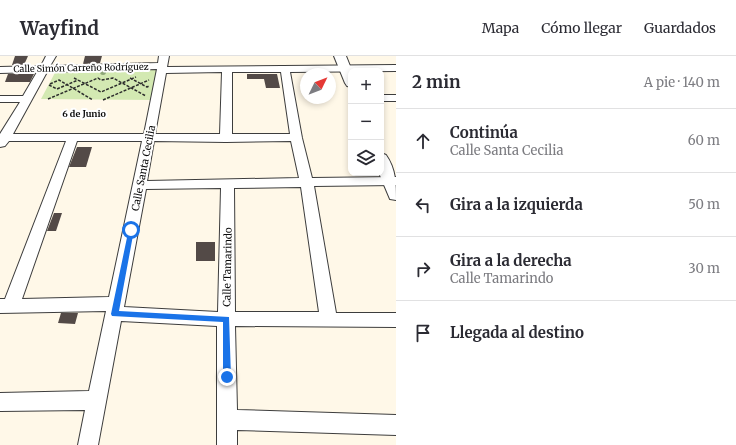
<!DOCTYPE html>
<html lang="es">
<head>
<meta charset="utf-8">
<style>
	:root { --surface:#fff; --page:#f7f7f7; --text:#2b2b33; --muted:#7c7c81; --line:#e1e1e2 }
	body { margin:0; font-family:Merriweather,serif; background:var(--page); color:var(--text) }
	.controls { position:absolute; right:12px; top:12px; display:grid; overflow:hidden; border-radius:8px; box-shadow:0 2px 6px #0003 }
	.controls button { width:36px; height:36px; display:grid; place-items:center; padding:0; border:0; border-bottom:1px solid var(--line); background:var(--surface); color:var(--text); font:20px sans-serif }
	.compass { position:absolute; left:300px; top:12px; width:36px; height:36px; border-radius:50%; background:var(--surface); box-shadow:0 2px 6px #0003; rotate:47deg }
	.stop { position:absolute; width:12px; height:12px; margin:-9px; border:3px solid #1a73e8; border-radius:50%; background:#fff }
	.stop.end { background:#1a73e8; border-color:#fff; box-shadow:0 1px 4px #0008 }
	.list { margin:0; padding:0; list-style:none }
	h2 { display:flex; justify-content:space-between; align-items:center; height:52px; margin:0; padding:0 16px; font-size:17px }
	h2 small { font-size:13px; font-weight:400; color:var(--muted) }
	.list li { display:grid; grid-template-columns:26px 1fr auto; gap:12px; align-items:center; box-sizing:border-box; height:64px; padding:0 16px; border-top:1px solid var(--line) }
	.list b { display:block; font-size:15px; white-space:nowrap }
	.list p { margin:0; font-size:13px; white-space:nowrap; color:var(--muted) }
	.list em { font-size:13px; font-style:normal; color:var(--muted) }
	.icon { flex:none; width:22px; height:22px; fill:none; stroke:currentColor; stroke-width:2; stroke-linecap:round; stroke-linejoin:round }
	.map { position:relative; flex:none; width:396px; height:389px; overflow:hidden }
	header { display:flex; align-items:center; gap:24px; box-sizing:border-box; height:56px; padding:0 20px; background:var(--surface); border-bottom:1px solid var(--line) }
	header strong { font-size:19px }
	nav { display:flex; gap:22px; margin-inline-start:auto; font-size:14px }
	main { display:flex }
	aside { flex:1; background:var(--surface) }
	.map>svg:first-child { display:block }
</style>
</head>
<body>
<header>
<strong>Wayfind</strong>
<nav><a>Mapa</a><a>Cómo llegar</a><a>Guardados</a></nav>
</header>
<main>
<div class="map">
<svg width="396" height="389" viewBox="0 0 396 389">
	<rect width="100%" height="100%" fill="#fff8e8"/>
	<!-- green -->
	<polygon fill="#d3e9b2" points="57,13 157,13 152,44 41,43"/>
	<!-- building -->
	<g fill="#534a47">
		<polygon points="15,0 28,0 24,9 12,9"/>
		<polygon points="85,0 102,0 100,7 83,8"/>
		<polygon points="8,18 34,18 30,26 5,26"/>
		<polygon points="247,18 277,18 280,32 266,32 264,23 247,23"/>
		<polygon points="77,91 92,91 86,111 69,111"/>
		<polygon points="54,157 62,157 56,175 47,175"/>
		<rect x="196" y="186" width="19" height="19"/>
		<polygon points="61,257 78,257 75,268 58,267"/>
	</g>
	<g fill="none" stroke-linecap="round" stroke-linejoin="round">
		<defs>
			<g id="minor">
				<path d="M46 0H56L50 10 158 7 159 0H169L167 11 396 9V15L290 16 302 82 312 122 396 121V129L314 130 336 257H396V271L235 270 237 354 396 359V379L237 374V389H217V270L121 265 98 389H78L85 354 0 355V337L89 335 106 255 0 257V243H5L66 85H9L5 90 0 91V78L20 46H0V40H23L37 16 0 17V11L41 10ZM157 13 144 78H13L47 16ZM222 16 220 78H155L166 17ZM232 16H281L290 78H232ZM77 85H142L109 241 22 243ZM154 85 226 86 291 85 299 122 147 125ZM301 131 319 256H235L234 132ZM221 132 218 256 124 251 146 133Z"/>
				<rect x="381" y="39" width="15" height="6"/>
			</g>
			<g id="tertiary">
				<polygon points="334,0 346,0 352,15 351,31 347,30 345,27"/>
				<path d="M381 97 386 99C396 113 396 128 396 144L390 143 379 117H381Z"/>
			</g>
		</defs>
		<!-- minor casing -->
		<use href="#minor" stroke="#3d3d3d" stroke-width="2"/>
		<!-- tertiary casing -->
		<use href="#tertiary" stroke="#3d3d3d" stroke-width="2"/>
		<!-- path -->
		<g stroke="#2c2c2c" stroke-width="1.5" stroke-dasharray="3 1.5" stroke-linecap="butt">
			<polyline points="74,22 101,36 136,21"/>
			<polyline points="130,22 147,31 149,30"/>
			<polyline points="50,28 59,24 93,44"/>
			<polyline points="49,29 57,33 78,24"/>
			<polyline points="48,43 98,22 101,24 113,22 146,40"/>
			<polyline points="103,44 149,24"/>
		</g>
		<!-- minor -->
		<use href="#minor" fill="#fff" fill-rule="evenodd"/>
		<!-- tertiary -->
		<use href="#tertiary" fill="#fff" fill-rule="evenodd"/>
	</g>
	<!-- trees -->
	<circle fill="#8da677" cx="103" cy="16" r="3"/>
	<!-- route -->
	<polygon fill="#1a73e8" points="129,172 133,172 134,174 119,255 229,261 231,321 230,323 227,325 223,321 223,266 112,260 111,258"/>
	<g text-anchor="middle" stroke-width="4" stroke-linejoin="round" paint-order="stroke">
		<!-- far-street labels -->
		<g font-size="9" fill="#0a0a0a" stroke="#fff">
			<text transform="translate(81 12) rotate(-1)" y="3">Calle Simón Carreño Rodríguez</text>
		</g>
		<!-- far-neighbourhood labels -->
		<g font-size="9" font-weight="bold" fill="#0a0a0a" stroke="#fff">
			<text x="84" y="61">6 de Junio</text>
		</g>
		<!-- street labels -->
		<g font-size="10" fill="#0a0a0a" stroke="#fff">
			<text transform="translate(143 112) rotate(-79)" y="4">Calle Santa Cecilia</text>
			<text transform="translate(227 211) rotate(-89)" y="4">Calle Tamarindo</text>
		</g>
	</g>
</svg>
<div class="controls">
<button>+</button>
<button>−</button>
<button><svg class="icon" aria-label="layers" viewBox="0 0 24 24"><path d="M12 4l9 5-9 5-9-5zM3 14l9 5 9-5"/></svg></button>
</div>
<svg class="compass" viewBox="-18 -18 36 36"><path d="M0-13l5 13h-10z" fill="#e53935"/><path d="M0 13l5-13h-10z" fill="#7c7c81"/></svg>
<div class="stop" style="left:131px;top:174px"></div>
<div class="stop end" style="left:227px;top:321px"></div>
</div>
<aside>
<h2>2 min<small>A pie · 140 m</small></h2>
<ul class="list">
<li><svg class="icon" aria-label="ahead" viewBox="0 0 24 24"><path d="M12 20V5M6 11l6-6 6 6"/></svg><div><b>Continúa</b><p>Calle Santa Cecilia</p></div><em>60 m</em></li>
<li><svg class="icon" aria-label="left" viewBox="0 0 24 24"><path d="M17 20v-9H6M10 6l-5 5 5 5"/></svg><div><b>Gira a la izquierda</b></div><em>50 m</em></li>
<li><svg class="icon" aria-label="right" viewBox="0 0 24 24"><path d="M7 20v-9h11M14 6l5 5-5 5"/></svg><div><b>Gira a la derecha</b><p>Calle Tamarindo</p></div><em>30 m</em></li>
<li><svg class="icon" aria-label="arrive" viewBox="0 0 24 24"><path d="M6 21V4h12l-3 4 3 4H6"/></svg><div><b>Llegada al destino</b></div></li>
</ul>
</aside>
</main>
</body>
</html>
